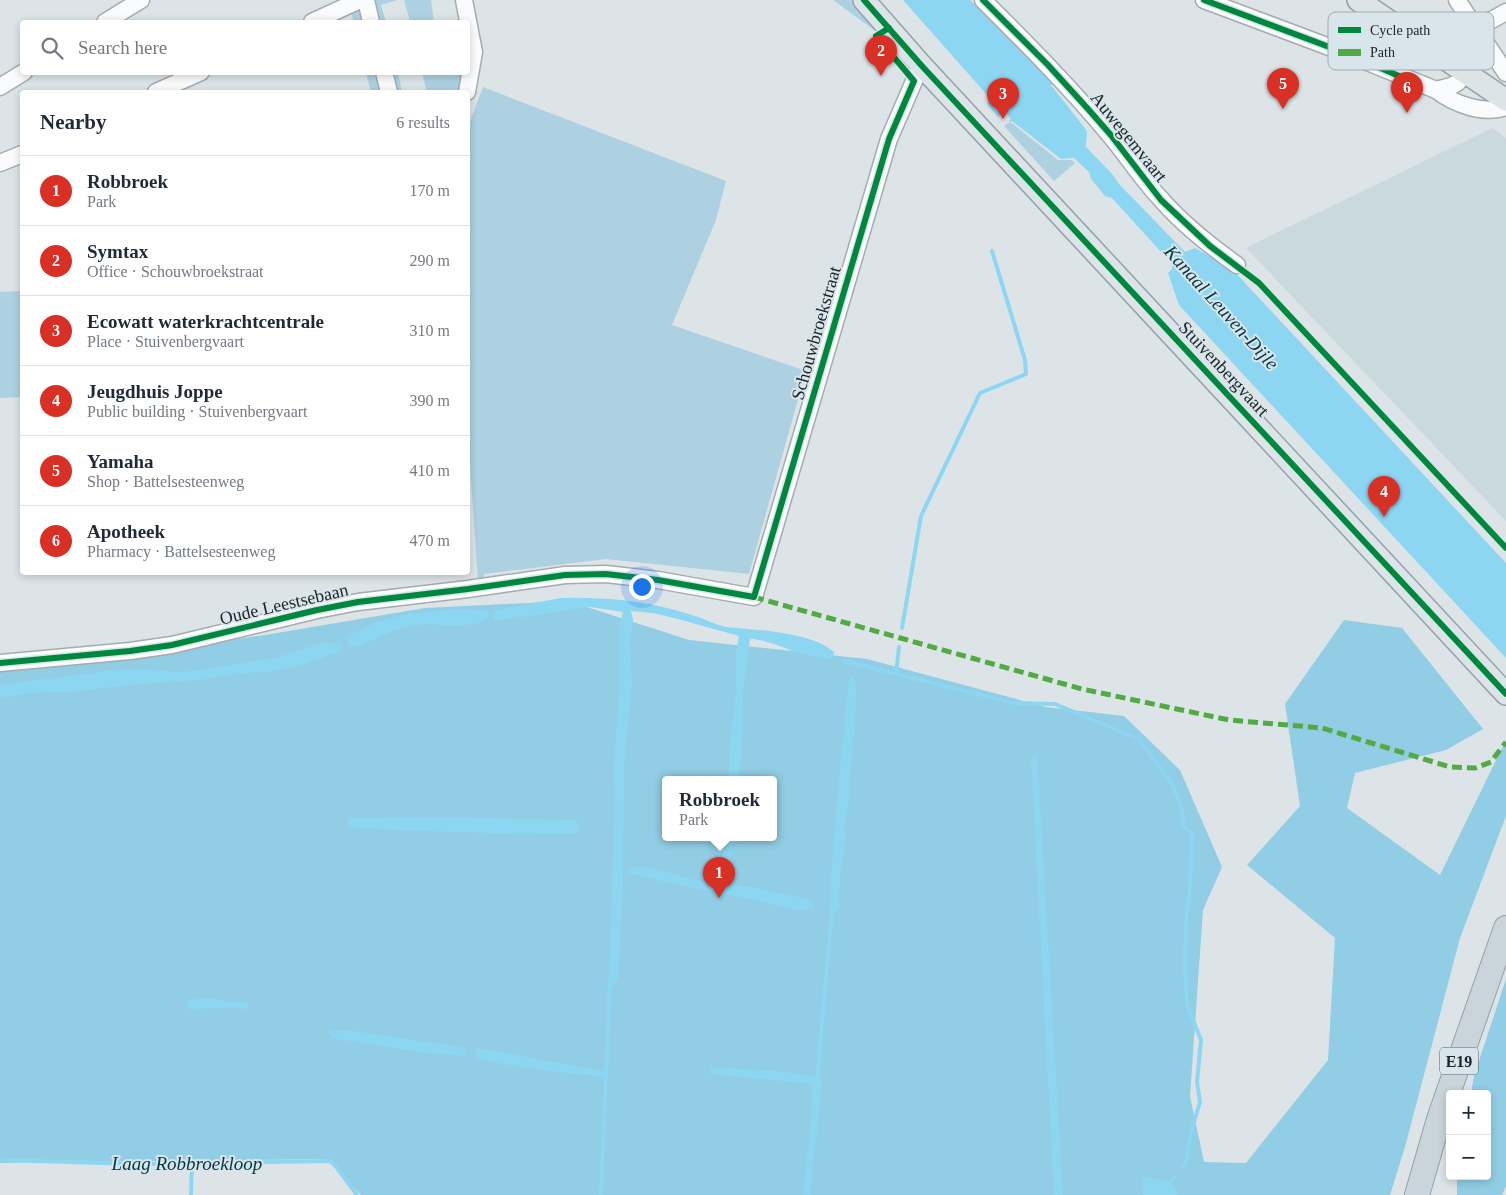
<!DOCTYPE html>
<html lang="en">
<head>
<meta charset="utf-8">
<style>
	:root { --surface:#fff; --page:#f6f6f7; --text:#1f2937; --muted:#747a83; --line:#e0e1e3; --accent:#d93025 }
	body { margin:0; font-family:"Times New Roman",serif; background:var(--page); color:var(--text) }
	.controls { position:absolute; right:15px; bottom:15px; display:grid; overflow:hidden; border-radius:5px; box-shadow:0 2px 8px #0003 }
	.controls button { width:45px; height:45px; display:grid; place-items:center; padding:0; border:0; border-bottom:1px solid var(--line); background:var(--surface); color:var(--text); font:25px sans-serif }
	.you { position:absolute; left:641px; top:586px; width:18px; height:18px; margin:-12px; border:4px solid #fff; border-radius:50%; background:#1a73e8; box-shadow:0 0 0 8px #1a73e833 }
	.badge { display:grid; place-items:center; width:32px; height:32px; border-radius:50%; background:var(--accent); color:#fff; font-size:16px; font-weight:700 }
	.pin { position:absolute; translate:-50% -41px; filter:drop-shadow(0 1px 2px #0008) }
	.pin::after { content:''; position:absolute; top:26px; width:18px; height:15px; background:inherit; clip-path:polygon(0 0,100% 0,50% 100%) }
	.popup { position:absolute; left:662px; top:776px; width:115px; height:65px; box-sizing:border-box; display:grid; place-content:center; border-radius:5px; background:var(--surface); filter:drop-shadow(0 1px 4px #0005); font-size:16px; white-space:nowrap; color:var(--muted) }
	.popup b { font-size:19px; color:var(--text) }
	.popup::after { content:''; position:absolute; left:50%; top:100%; margin-left:-10px; border:10px solid transparent; border-top-color:var(--surface) }
	.list { margin:0; padding:0; list-style:none }
	h2 { display:flex; justify-content:space-between; align-items:center; height:65px; margin:0; padding:0 20px; font-size:21px }
	h2 small { font-size:16px; font-weight:400; color:var(--muted) }
	.list li { display:grid; grid-template-columns:32px 1fr auto; gap:15px; align-items:center; box-sizing:border-box; height:70px; padding:0 20px; border-top:1px solid var(--line) }
	.list b { display:block; font-size:19px; white-space:nowrap }
	.list p { margin:0; font-size:16px; white-space:nowrap; color:var(--muted) }
	.list em { font-size:16px; font-style:normal; color:var(--muted) }
	.icon { flex:none; width:28px; height:28px; fill:none; stroke:currentColor; stroke-width:2; stroke-linecap:round; stroke-linejoin:round }
	.map { position:relative; flex:none; width:1506px; height:1195px; overflow:hidden }
	.search { position:absolute; background:var(--surface); box-shadow:0 2px 8px #0003; left:20px; top:20px; width:450px; height:55px; display:flex; align-items:center; gap:12px; box-sizing:border-box; padding:0 18px; border-radius:5px; color:var(--muted); font-size:19px }
	.panel { position:absolute; background:var(--surface); box-shadow:0 2px 8px #0003; left:20px; top:90px; width:450px; height:485px; border-radius:5px }
	.map>svg:first-child { display:block }
</style>
</head>
<body>
<div class="map">
<svg width="1506" height="1195" viewBox="0 0 1506 1195">
	<rect width="100%" height="100%" fill="#dce4e8"/>
	<!-- built -->
	<polygon fill="#c9d9de" points="1492,128 1506,138 1506,521 1246,248"/>
	<!-- green -->
	<g fill="#add1e0">
		<polygon points="375,0 397,0 381,5 386,22 377,22 374,4"/>
		<polygon points="404,0 431,0 434,22 410,22"/>
		<polygon points="833,0 854,0 878,30 874,30"/>
		<polygon points="354,9 360,11 364,22 354,22 350,10"/>
		<polygon points="366,73 376,73 381,92 371,92"/>
		<polygon points="389,73 398,73 402,92 394,92"/>
		<polygon points="422,73 467,73 463,92 427,92"/>
		<polygon points="483,87 726,181 716,220 672,325 806,371 749,574 606,559 484,574 484,580 478,580 468,438 468,127"/>
		<polygon points="1008,123 1012,123 1058,160 1072,160 1075,163 1054,181 1004,126"/>
		<polygon points="20,291 22,397 0,398 0,292"/>
	</g>
	<!-- forest -->
	<g fill="#91cde4" fill-rule="evenodd">
		<path d="M568 601 689 640 867 659 1046 707 1124 716 1180 770 1222 867 1203 910 1190 1096 1204 1162 1246 1163 1328 1060 1335 938 1247 865 1300 806 1285 704 1344 620 1402 628 1483 729 1446 750 1355 773 1347 808 1440 875 1504 744 1506 746V816L1460 938 1405 1147 1390 1195H361L326 1159 0 1163V668L131 654 265 635 425 608ZM665 779H773V837H665Z"/>
		<polygon points="1506,979 1506,1186 1502,1195 1457,1195 1457,1176 1487,1176 1487,1094 1471,1094 1474,1076"/>
	</g>
	<!-- water -->
	<g fill="#8dd6f2">
		<polygon points="903,0 970,0 1054,83 1051,85 1087,131 1086,147 1113,175 1119,184 1185,252 1195,248 1232,269 1506,563 1506,658 1179,305 1168,273 1172,269 1172,264 1112,198 1105,196 1091,179 1089,172 1074,158 1061,159 1012,121 1010,123 1009,121 1011,119 1005,112 998,117 987,104 989,98 988,96"/>
		<path d="M561 598C599 597 639 600 675 610 684 613 693 615 701 618 709 621 717 625 726 627 755 630 812 632 834 652L833 659H824L792 651C787 648 755 637 750 639L743 696 742 755 738 779H729V748L736 694V651L739 636 678 619 653 613 631 611 633 620 630 640 632 682 624 765 623 887 618 980 612 989 609 980 615 797 613 774 619 693V628L623 612 591 607 508 619 496 620 493 619 494 610Z"/>
		<path d="M454 609 486 610 489 613 488 618C476 630 436 623 419 625 397 626 376 640 356 647L349 646 345 637 377 622 402 615Z"/>
		<polygon points="339,641 343,646 342,651 302,665 271,672 243,673 199,680 129,685 70,692 29,693 0,699 0,685 113,670 147,669 172,672 193,671 251,661 276,658 324,642 334,643"/>
		<polygon points="852,677 856,682 855,735 852,740 853,750 849,784 850,795 844,828 846,839 841,868 839,899 840,906 836,913 830,911 831,876 842,744 845,730 845,713 849,680"/>
		<polygon points="1037,752 1063,1195 1054,1195 1031,757"/>
		<polygon points="442,817 576,820 580,827 578,832 574,833 524,834 389,830 372,828 349,829 347,823 348,818"/>
		<path d="M724 837H733L728 885 757 888 807 899 814 901V908L800 911 722 893 673 884 628 873 626 869C644 861 678 877 696 880 704 882 712 882 720 882Z"/>
		<polygon points="210,998 236,1002 245,1002 249,1005 247,1009 227,1008 188,1009 187,1000"/>
		<polygon points="332,1030 353,1031 463,1047 466,1052 464,1056 419,1052 337,1039 331,1037 328,1031"/>
		<path d="M478 1048 585 1068 604 1070V1077C561 1072 519 1069 477 1058L476 1050Z"/>
		<polygon points="718,1067 784,1072 820,1077 822,1082 810,1195 803,1195 811,1118 812,1084 710,1074 711,1068"/>
		<polygon points="1142,1176 1171,1182 1178,1195 1180,1195 1143,1195"/>
	</g>
	<g fill="none" stroke-linecap="round" stroke-linejoin="round">
		<!-- stream -->
		<g stroke="#8dd6f2" stroke-width="4">
			<polyline points="902,628 921,516 980,393 1026,374 1025,360 992,251"/>
			<polyline points="899,647 896,674 1014,703 1055,704 1139,739 1172,784 1182,809 1183,825 1192,834 1190,887 1186,921 1185,964 1187,1005 1201,1040 1197,1082 1200,1102 1191,1132 1186,1162 1183,1166"/>
			<polyline points="844,661 896,674"/>
			<polyline points="817,1081 832,909"/>
			<polyline points="0,1160 137,1164 332,1161 357,1195"/>
			<polyline points="1171,1182 1175,1177"/>
			<polyline points="191,1195 192,1163"/>
			<polyline points="601,1195 610,980"/>
		</g>
		<defs>
			<g id="minor">
				<polyline points="366,0 371,22"/>
				<polyline points="464,0 474,52 467,92"/>
				<path d="M983 0C1026 43 1069 86 1108 133 1126 154 1141 178 1160 198 1182 224 1209 245 1237 265"/>
				<path d="M1204 0 1348 54 1436 90C1454 104 1483 115 1506 107"/>
				<polyline points="1457,0 1506,73"/>
				<polyline points="105,22 141,0"/>
				<polyline points="312,22 360,0"/>
				<polyline points="1477,28 1506,12"/>
				<polyline points="384,72 389,92"/>
				<polyline points="0,87 24,72"/>
				<path d="M1436 90C1443 88 1453 87 1458 82 1472 68 1474 46 1477 28"/>
				<polyline points="156,92 201,72"/>
				<polyline points="0,163 22,154"/>
				<polyline points="0,663 130,651 172,645 317,610 358,602 468,589 565,575 606,574 658,580 754,597 889,139 921,65"/>
			</g>
			<g id="major">
				<polyline points="864,0 921,65 1506,694"/>
				<polyline points="1358,0 1506,100"/>
			</g>
			<polyline id="highway" points="1417,1195 1439,1119 1506,928"/>
		</defs>
		<!-- minor casing -->
		<use href="#minor" stroke="#a6abae" stroke-width="19"/>
		<!-- major casing -->
		<use href="#major" stroke="#92a1a7" stroke-width="24"/>
		<!-- highway casing -->
		<use href="#highway" stroke="#92a1a7" stroke-width="26"/>
		<!-- minor -->
		<use href="#minor" stroke="#fafbfc" stroke-width="16"/>
		<!-- major -->
		<use href="#major" stroke="#dce4e7" stroke-width="21"/>
		<!-- highway -->
		<use href="#highway" stroke="#c9d5da" stroke-width="24"/>
		<!-- quiet -->
		<polyline stroke="#52aa44" stroke-width="5" stroke-dasharray="10 5" stroke-linecap="butt" points="754,597 1082,689 1229,720 1322,728 1450,767 1475,768 1491,762 1506,742"/>
		<defs>
			<g id="cycleway">
				<polyline points="864,0 921,65 1506,694"/>
				<polyline points="983,0 1048,65 1088,109 1110,134 1161,200 1210,246 1259,283 1506,548"/>
				<polyline points="1204,0 1348,54 1399,76"/>
				<polyline points="0,663 130,651 172,645 317,610 358,602 468,589 565,575 606,574 658,580 754,597 889,139 914,81 876,36 889,28"/>
			</g>
		</defs>
		<!-- cycleway casing -->
		<use href="#cycleway" stroke="#d8e6ec" stroke-width="9"/>
		<!-- cycleway -->
		<use href="#cycleway" stroke="#00873e" stroke-width="6"/>
	</g>
	<g text-anchor="middle" stroke-width="4" stroke-linejoin="round" paint-order="stroke">
		<!-- shield labels -->
		<rect fill="#d8e6ec" stroke="#575f63" stroke-width="1" x="1440" y="1047.5" width="38" height="27" rx="4"/>
		<g font-size="16" font-weight="bold" fill="#202528">
			<text x="1459" y="1067">E19</text>
		</g>
		<!-- street labels -->
		<g font-size="18" fill="#202528" stroke="#d8e6ec">
			<text transform="translate(1129 137) rotate(51)" y="6">Auwegemvaart</text>
			<text transform="translate(816 333) rotate(-74)" y="6">Schouwbroekstraat</text>
			<text transform="translate(1224 369) rotate(47)" y="6">Stuivenbergvaart</text>
			<text transform="translate(284 604) rotate(-13)" y="6">Oude Leestsebaan</text>
		</g>
		<!-- water labels -->
		<g font-size="19" font-style="italic" fill="#043544" stroke="#d8e6ec">
			<text transform="translate(1222 307) rotate(48)" y="7">Kanaal Leuven-Dijle</text>
			<text x="187" y="1170">Laag Robbroekloop</text>
		</g>
	</g>
	<!-- legend -->
	<rect x="1328" y="12" width="166" height="58" rx="8" fill="#d8e6ec" stroke="#a1acb1" stroke-width="1"/>
	<rect x="1338" y="27" width="23" height="6" fill="#00873e"/>
	<rect x="1338" y="49" width="23" height="7" fill="#52aa44"/>
	<g font-size="14" fill="#202528">
		<text x="1370" y="35">Cycle path</text>
		<text x="1370" y="57">Path</text>
	</g>
</svg>
<div class="controls">
<button>+</button>
<button>−</button>
</div>
<div class="you"></div>
<div class="pin badge" style="left:719px;top:898px">1</div>
<div class="popup"><b>Robbroek</b>Park</div>
<div class="pin badge" style="left:881px;top:76px">2</div>
<div class="pin badge" style="left:1003px;top:119px">3</div>
<div class="pin badge" style="left:1384px;top:517px">4</div>
<div class="pin badge" style="left:1283px;top:109px">5</div>
<div class="pin badge" style="left:1407px;top:113px">6</div>
<div class="search"><svg class="icon" aria-label="search" viewBox="0 0 24 24"><circle cx="10" cy="10" r="6"/><path d="M15 15l6 6"/></svg>Search here</div>
<section class="panel">
<h2>Nearby<small>6 results</small></h2>
<ul class="list">
<li><span class="badge">1</span><div><b>Robbroek</b><p>Park</p></div><em>170 m</em></li>
<li><span class="badge">2</span><div><b>Symtax</b><p>Office · Schouwbroekstraat</p></div><em>290 m</em></li>
<li><span class="badge">3</span><div><b>Ecowatt waterkrachtcentrale</b><p>Place · Stuivenbergvaart</p></div><em>310 m</em></li>
<li><span class="badge">4</span><div><b>Jeugdhuis Joppe</b><p>Public building · Stuivenbergvaart</p></div><em>390 m</em></li>
<li><span class="badge">5</span><div><b>Yamaha</b><p>Shop · Battelsesteenweg</p></div><em>410 m</em></li>
<li><span class="badge">6</span><div><b>Apotheek</b><p>Pharmacy · Battelsesteenweg</p></div><em>470 m</em></li>
</ul>
</section>
</div>
</body>
</html>
